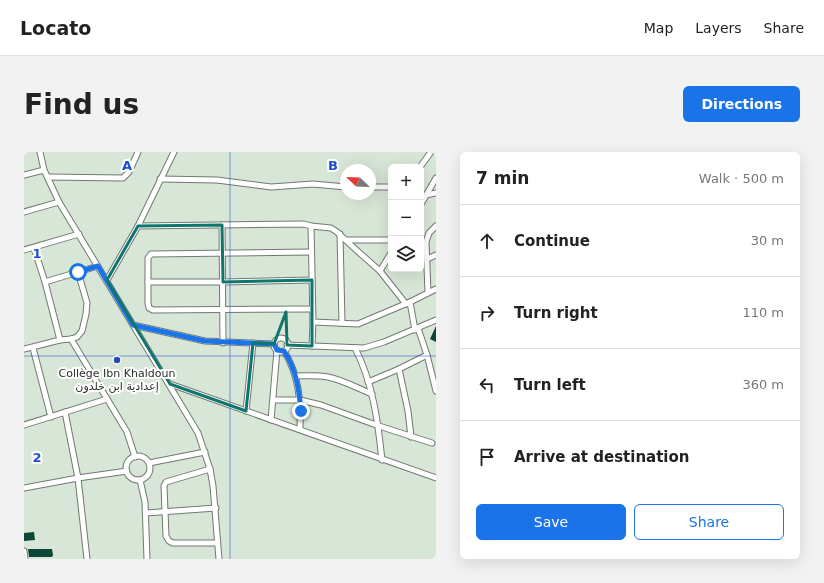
<!DOCTYPE html>
<html lang="en">
<head>
<meta charset="utf-8">
<style>
	:root { --surface:#fff; --page:#f2f2f2; --text:#222; --muted:#767676; --line:#e0e0e0; --accent:#1a73e8 }
	body { margin:0; font-family:"DejaVu Sans","Noto Sans Arabic",sans-serif; background:var(--page); color:var(--text) }
	.controls { position:absolute; right:12px; top:12px; display:grid; overflow:hidden; border-radius:6px; box-shadow:0 4px 16px #0002 }
	.controls button { width:36px; height:36px; display:grid; place-items:center; padding:0; border:0; border-bottom:1px solid var(--line); background:var(--surface); color:var(--text); font:20px sans-serif }
	.compass { position:absolute; left:316px; top:12px; width:36px; height:36px; border-radius:50%; background:var(--surface); box-shadow:0 4px 16px #0002; rotate:293deg }
	.stop { position:absolute; width:12px; height:12px; margin:-9px; border:3px solid #1a73e8; border-radius:50%; background:#fff }
	.stop.end { background:#1a73e8; border-color:#fff; box-shadow:0 1px 4px #0008 }
	.list { margin:0; padding:0; list-style:none }
	h2 { display:flex; justify-content:space-between; align-items:center; height:52px; margin:0; padding:0 16px; font-size:17px }
	h2 small { font-size:13px; font-weight:400; color:var(--muted) }
	.list li { display:grid; grid-template-columns:26px 1fr auto; gap:12px; align-items:center; box-sizing:border-box; height:72px; padding:0 16px; border-top:1px solid var(--line) }
	.list b { display:block; font-size:15px; white-space:nowrap }
	.list em { font-size:13px; font-style:normal; color:var(--muted) }
	.actions { display:flex; gap:8px; padding:12px 16px }
	.actions a { flex:1; padding:9px 0; border:1px solid var(--accent); border-radius:6px; text-align:center; font-size:14px; color:var(--accent) }
	.actions .main { background:var(--accent); color:#fff }
	.icon { flex:none; width:22px; height:22px; fill:none; stroke:currentColor; stroke-width:2; stroke-linecap:round; stroke-linejoin:round }
	.map { position:relative; flex:none; width:412px; height:407px; overflow:hidden; border-radius:6px }
	header { display:flex; align-items:center; gap:24px; box-sizing:border-box; height:56px; padding:0 20px; background:var(--surface); border-bottom:1px solid var(--line) }
	header strong { font-size:19px }
	nav { display:flex; gap:22px; margin-inline-start:auto; font-size:14px }
	.intro { display:flex; align-items:center; justify-content:space-between; box-sizing:border-box; height:96px; padding:0 24px }
	h1 { margin:0; font-size:28px }
	.button { padding:10px 18px; border-radius:6px; background:var(--accent); color:#fff; font-size:14px; font-weight:700 }
	main { display:flex; gap:24px; padding:0 24px }
	aside { flex:1; background:var(--surface); border-radius:6px; box-shadow:0 4px 16px #0002 }
	.map>svg:first-child { display:block }
</style>
</head>
<body>
<header>
<strong>Locato</strong>
<nav><a>Map</a><a>Layers</a><a>Share</a></nav>
</header>
<div class="intro"><h1>Find us</h1><a class="button">Directions</a></div>
<main>
<div class="map">
<svg width="412" height="407" viewBox="0 0 412 407">
	<rect width="100%" height="100%" fill="#d8e6d7"/>
	<!-- building -->
	<g fill="#0a4735">
		<polygon points="412,174 412,190 406,187"/>
		<polygon points="10,380 11,388 0,389 0,381"/>
		<polygon points="4,397 28,397 29,403 28,405 5,405"/>
	</g>
	<g fill="none" stroke-linecap="round" stroke-linejoin="round">
		<defs>
			<g id="minor">
				<polyline points="16,0 20,18 35,50 174,281 186,317 189,334 195,407"/>
				<polyline points="396,15 407,0"/>
				<polyline points="0,23 20,18"/>
				<polyline points="24,25 99,26 105,20 114,0"/>
				<polyline points="136,27 193,28 247,35 289,32 322,35"/>
				<polyline points="346,35 367,35"/>
				<polyline points="402,43 412,41"/>
				<polyline points="397,52 412,26"/>
				<polyline points="0,60 35,50"/>
				<polyline points="198,73 199,191"/>
				<polyline points="114,74 280,72 287,74 307,76 313,80 329,95 356,119 382,152"/>
				<polyline points="287,74 289,170 288,194"/>
				<polyline points="316,82 318,171"/>
				<polyline points="322,88 367,88"/>
				<polyline points="10,96 21,130 36,188"/>
				<polyline points="0,98 55,82"/>
				<polyline points="287,100 127,102 124,106 124,151 125,156 129,158 288,157"/>
				<polyline points="403,107 412,103"/>
				<polyline points="356,119 367,101"/>
				<polyline points="83,128 114,74 150,0"/>
				<polyline points="21,130 74,114"/>
				<polyline points="124,130 199,130 288,128"/>
				<polyline points="404,140 402,90 405,81 412,74"/>
				<polyline points="386,150 391,178"/>
				<polyline points="289,170 334,172 386,150 412,137"/>
				<polyline points="109,173 181,189 250,192"/>
				<polyline points="394,176 403,203 412,239"/>
				<circle cx="257" cy="193" r="7"/>
				<polyline points="47,187 103,280 111,305"/>
				<polyline points="263,193 340,196 360,190 412,168"/>
				<polyline points="9,196 27,265"/>
				<path d="M331 196C349 231 354 270 358 308"/>
				<polyline points="0,197 36,188 47,187 53,185 58,179 62,162 63,151 54,120"/>
				<path d="M260 199C275 223 277 249 276 277"/>
				<polyline points="375,217 384,259 387,285"/>
				<path d="M272 224C283 224 293 223 304 225 319 228 333 236 348 242"/>
				<polyline points="344,230 375,217 403,203"/>
				<polyline points="146,232 412,326"/>
				<polyline points="250,248 276,248 297,253 355,274 408,291"/>
				<polyline points="222,259 229,191"/>
				<polyline points="41,260 54,326 63,407"/>
				<polyline points="247,268 253,198"/>
				<polyline points="0,273 83,247"/>
				<circle cx="114" cy="316" r="12"/>
				<polyline points="125,311 181,300"/>
				<polyline points="186,317 142,330 140,334 142,384 145,389 149,391 193,391"/>
				<polyline points="116,328 121,350 123,407"/>
				<polyline points="0,336 54,326 103,319"/>
				<polyline points="122,361 192,356"/>
				<polyline points="0,399 1,407"/>
			</g>
		</defs>
		<!-- minor casing -->
		<use href="#minor" stroke="#6e7b6d" stroke-width="7"/>
		<!-- minor -->
		<use href="#minor" stroke="#fff" stroke-width="5"/>
	</g>
	<g fill="none" stroke-linecap="round" stroke-linejoin="round">
		<!-- route -->
		<path stroke="#1a73e8" stroke-width="5" d="M54 120 74 114 109 173 181 189 250 192 253 198 260 199C272 217 275 237 277 259"/>
	</g>
	<!-- marked area -->
	<path fill="none" stroke="#0f766e" stroke-width="3" stroke-linejoin="round" d="M198 73 199 130 288 128V194L263 193 262 160 250 192 229 191 222 259 146 232 83 128 114 74Z"/>
	<!-- grid -->
	<path fill="none" stroke="#1d4ed8" stroke-width="1" stroke-opacity="0.55" d="M206 0V407M0 204H412"/>
	<!-- markers -->
	<circle fill="#244dbb" stroke="#fff" stroke-width="1.5" cx="93" cy="208" r="4"/>
	<g text-anchor="middle" stroke-width="4" stroke-linejoin="round" paint-order="stroke">
		<!-- poi labels -->
		<g font-size="11" fill="#282d28" stroke="#fff">
			<text x="93" y="225">Collège Ibn Khaldoun<tspan x="93" dy="13">إعدادية ابن خلدون</tspan></text>
		</g>
	</g>
	<g font-size="13" text-anchor="middle" font-weight="bold" fill="#1d4ed8" stroke="#fff" stroke-width="4" stroke-linejoin="round" paint-order="stroke">
		<text x="103" y="18">A</text>
		<text x="309" y="18">B</text>
		<text x="13" y="106">1</text>
		<text x="13" y="310">2</text>
	</g>
</svg>
<div class="controls">
<button>+</button>
<button>−</button>
<button><svg class="icon" aria-label="layers" viewBox="0 0 24 24"><path d="M12 4l9 5-9 5-9-5zM3 14l9 5 9-5"/></svg></button>
</div>
<svg class="compass" viewBox="-18 -18 36 36"><path d="M0-13l5 13h-10z" fill="#e53935"/><path d="M0 13l5-13h-10z" fill="#767676"/></svg>
<div class="stop" style="left:54px;top:120px"></div>
<div class="stop end" style="left:277px;top:259px"></div>
</div>
<aside>
<h2>7 min<small>Walk · 500 m</small></h2>
<ul class="list">
<li><svg class="icon" aria-label="ahead" viewBox="0 0 24 24"><path d="M12 20V5M6 11l6-6 6 6"/></svg><div><b>Continue</b></div><em>30 m</em></li>
<li><svg class="icon" aria-label="right" viewBox="0 0 24 24"><path d="M7 20v-9h11M14 6l5 5-5 5"/></svg><div><b>Turn right</b></div><em>110 m</em></li>
<li><svg class="icon" aria-label="left" viewBox="0 0 24 24"><path d="M17 20v-9H6M10 6l-5 5 5 5"/></svg><div><b>Turn left</b></div><em>360 m</em></li>
<li><svg class="icon" aria-label="arrive" viewBox="0 0 24 24"><path d="M6 21V4h12l-3 4 3 4H6"/></svg><div><b>Arrive at destination</b></div></li>
</ul>
<div class="actions"><a class="main">Save</a><a>Share</a></div>
</aside>
</main>
</body>
</html>
